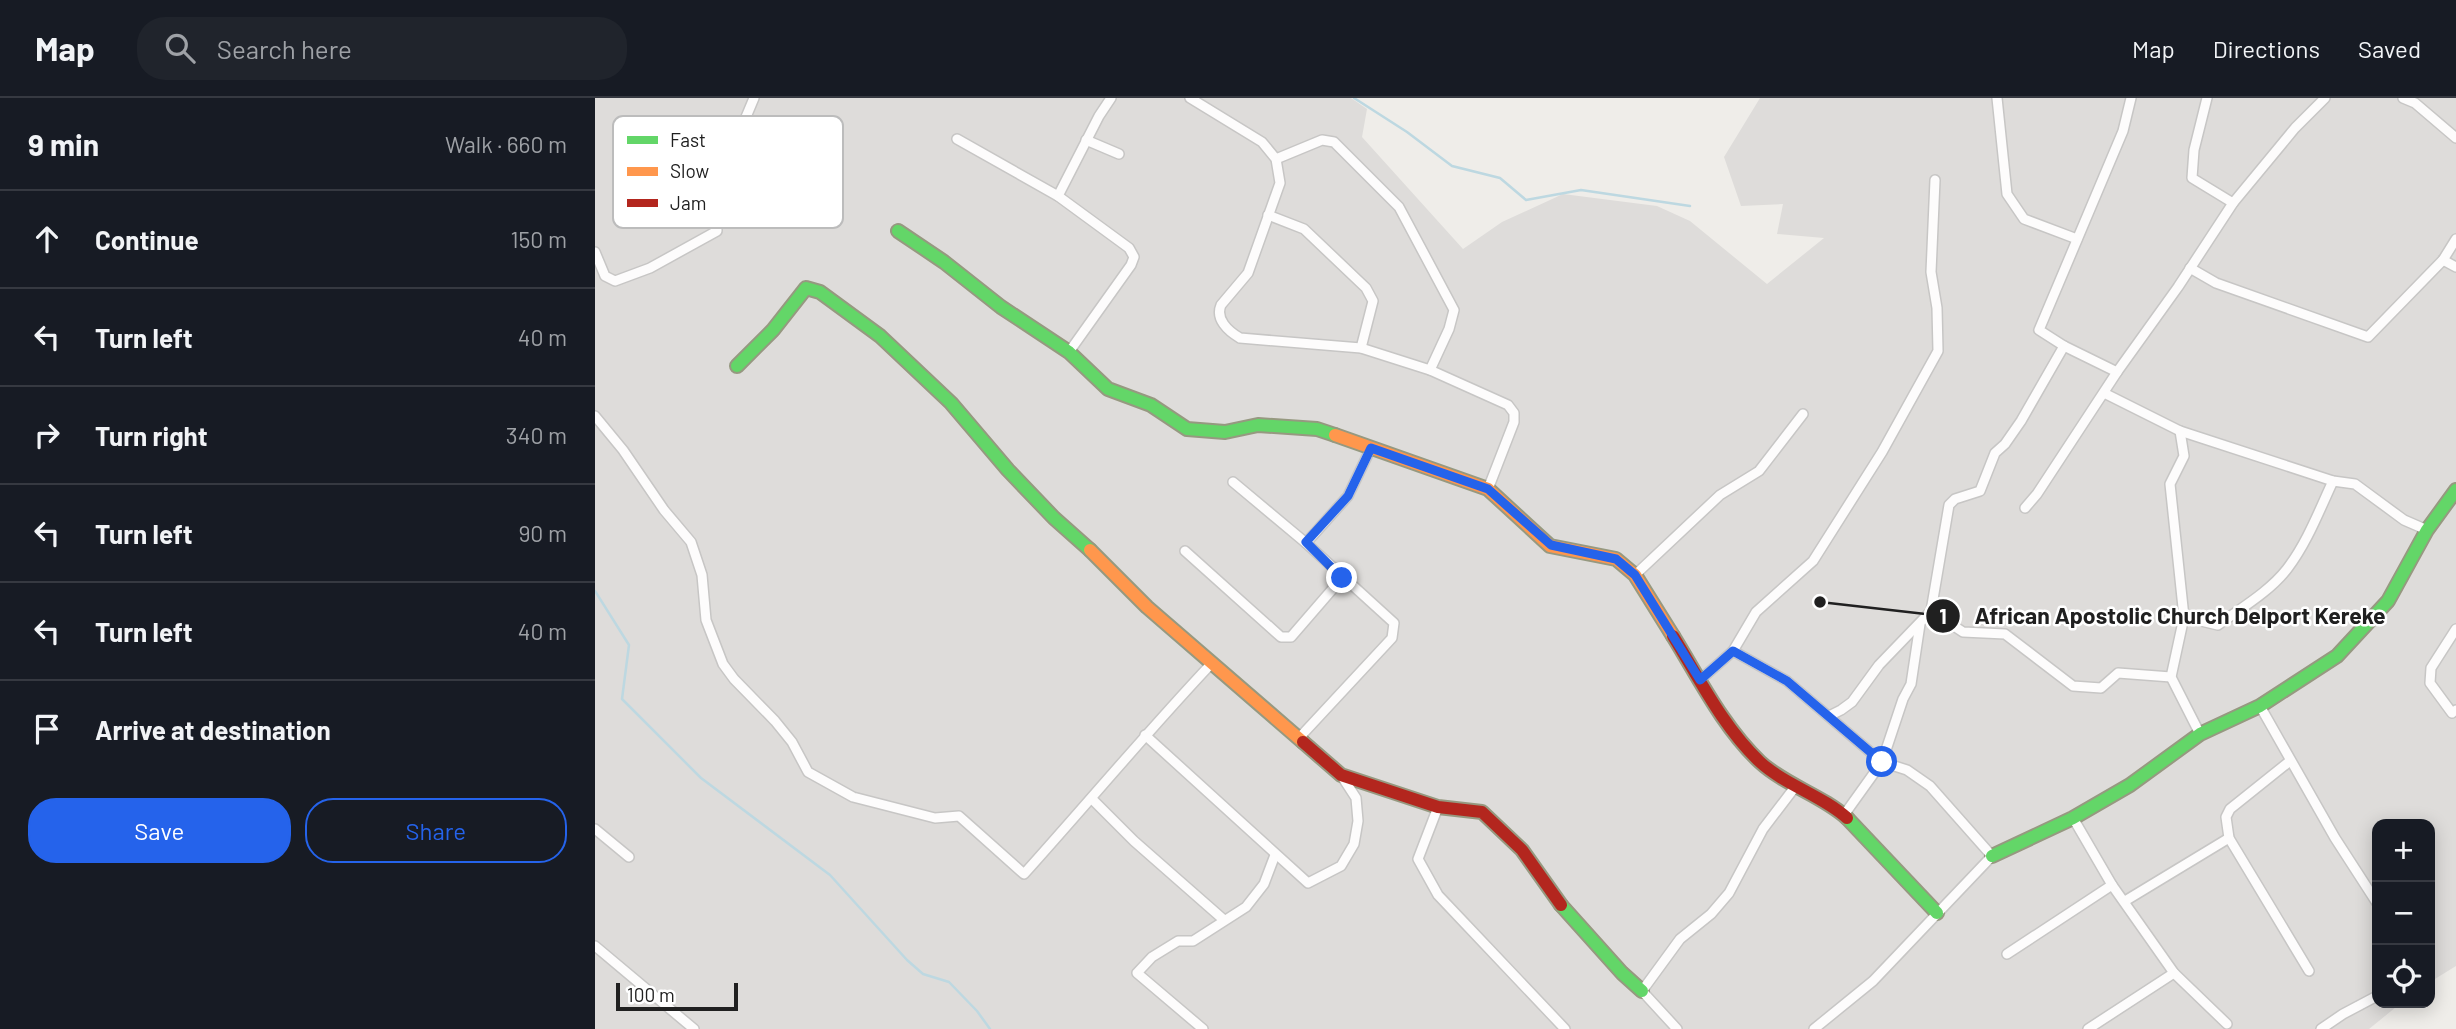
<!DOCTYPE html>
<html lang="en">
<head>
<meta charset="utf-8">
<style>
	:root { --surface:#171b24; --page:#20242c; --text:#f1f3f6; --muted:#9ea1a6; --line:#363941; --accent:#2563eb }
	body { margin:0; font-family:Barlow,sans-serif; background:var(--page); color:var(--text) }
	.controls { position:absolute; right:21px; bottom:21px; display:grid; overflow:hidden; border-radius:14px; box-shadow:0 4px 18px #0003 }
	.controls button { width:63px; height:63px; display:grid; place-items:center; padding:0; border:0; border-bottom:2px solid var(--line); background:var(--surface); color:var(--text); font:35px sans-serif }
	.scale { position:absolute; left:21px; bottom:18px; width:122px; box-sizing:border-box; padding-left:7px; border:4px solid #202020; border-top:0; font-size:19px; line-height:24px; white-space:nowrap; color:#202020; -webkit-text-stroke:5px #fff; paint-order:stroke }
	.stop { position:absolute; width:21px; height:21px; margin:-16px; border:5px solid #2563eb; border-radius:50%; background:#fff }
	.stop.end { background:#2563eb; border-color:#fff; box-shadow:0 2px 7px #0008 }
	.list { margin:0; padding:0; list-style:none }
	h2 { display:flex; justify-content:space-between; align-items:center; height:91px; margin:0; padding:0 28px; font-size:30px }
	h2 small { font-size:23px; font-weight:400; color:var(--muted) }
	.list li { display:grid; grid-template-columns:46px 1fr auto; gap:21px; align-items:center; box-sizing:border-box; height:98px; padding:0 28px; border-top:2px solid var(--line) }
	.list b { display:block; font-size:26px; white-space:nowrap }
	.list em { font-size:23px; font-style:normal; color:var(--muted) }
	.actions { display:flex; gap:14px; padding:21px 28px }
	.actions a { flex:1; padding:16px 0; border:2px solid var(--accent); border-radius:28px; text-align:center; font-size:24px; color:var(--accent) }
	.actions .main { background:var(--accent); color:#fff }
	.icon { flex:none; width:38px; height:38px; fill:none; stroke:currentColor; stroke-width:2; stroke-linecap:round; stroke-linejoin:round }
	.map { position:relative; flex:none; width:1861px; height:931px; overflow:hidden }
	header { display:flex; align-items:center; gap:42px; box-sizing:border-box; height:98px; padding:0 35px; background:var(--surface); border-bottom:2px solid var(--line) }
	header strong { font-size:33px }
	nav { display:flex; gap:38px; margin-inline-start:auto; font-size:24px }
	.search { width:490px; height:63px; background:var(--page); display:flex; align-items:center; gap:18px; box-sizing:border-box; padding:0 24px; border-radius:28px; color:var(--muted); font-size:26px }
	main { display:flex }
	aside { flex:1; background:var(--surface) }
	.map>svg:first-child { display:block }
</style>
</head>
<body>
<header>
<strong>Map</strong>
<div class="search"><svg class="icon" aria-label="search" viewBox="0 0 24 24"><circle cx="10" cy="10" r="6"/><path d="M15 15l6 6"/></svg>Search here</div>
<nav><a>Map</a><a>Directions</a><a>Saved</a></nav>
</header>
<main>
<aside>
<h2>9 min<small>Walk · 660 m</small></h2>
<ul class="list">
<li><svg class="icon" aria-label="ahead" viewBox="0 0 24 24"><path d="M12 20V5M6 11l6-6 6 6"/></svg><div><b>Continue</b></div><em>150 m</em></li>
<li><svg class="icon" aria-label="left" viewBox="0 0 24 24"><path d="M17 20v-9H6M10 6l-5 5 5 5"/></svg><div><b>Turn left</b></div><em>40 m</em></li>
<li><svg class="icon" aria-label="right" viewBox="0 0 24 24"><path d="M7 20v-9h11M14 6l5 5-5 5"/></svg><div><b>Turn right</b></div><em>340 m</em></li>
<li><svg class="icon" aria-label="left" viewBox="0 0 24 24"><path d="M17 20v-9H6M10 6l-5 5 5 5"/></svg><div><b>Turn left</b></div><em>90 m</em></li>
<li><svg class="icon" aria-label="left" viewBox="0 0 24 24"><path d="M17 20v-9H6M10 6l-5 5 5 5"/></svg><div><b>Turn left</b></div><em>40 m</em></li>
<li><svg class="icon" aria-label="arrive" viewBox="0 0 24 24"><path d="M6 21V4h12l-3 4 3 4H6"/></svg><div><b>Arrive at destination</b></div></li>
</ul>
<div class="actions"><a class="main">Save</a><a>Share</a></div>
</aside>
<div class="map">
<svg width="1861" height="931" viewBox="0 0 1861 931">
	<rect width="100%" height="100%" fill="#efede9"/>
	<!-- residential -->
	<polygon fill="#dedcda" points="0,0 756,0 772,11 767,39 868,151 907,124 968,96 1062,108 1095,123 1172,186 1229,140 1182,136 1188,106 1146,108 1129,59 1165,0 1861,0 1861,868 1835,884 1835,726 1782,726 1782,905 1806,905 1774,931 0,931"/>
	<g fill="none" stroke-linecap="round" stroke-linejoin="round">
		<!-- stream -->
		<g stroke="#bdd8e1" stroke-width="2.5">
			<polyline points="759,0 812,34 857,68 905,80 931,102 986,92 1095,108"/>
			<polyline points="0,493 34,547 27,601 106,680 235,777 312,862 328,876 354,884 382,913 395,931"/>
		</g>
		<defs>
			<g id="street">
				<path d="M595 0 667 44 681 61 685 85 653 175 626 207C620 221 633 233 645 240L766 250 835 272 913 307 919 315V324L893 391"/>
				<polyline points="1402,0 1412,96 1429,121 1482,141"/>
				<polyline points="1612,0 1599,52 1597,80 1638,105"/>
				<polyline points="1808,0 1820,5 1861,40"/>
				<polyline points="362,41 463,98 534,150 539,159 536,167 474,254"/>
				<polyline points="491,42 524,56"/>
				<polyline points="145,44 217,97"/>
				<polyline points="681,61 727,42 739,44 804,109 859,212 854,231 835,272"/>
				<polyline points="463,98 504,18 516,0"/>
				<polyline points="673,117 709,131 771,190 778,203 766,250"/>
				<polyline points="0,154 10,178 20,183 55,170 122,133 120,93 136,68 145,44 146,31 159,0"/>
				<polyline points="1848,162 1861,169"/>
				<polyline points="1595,170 1621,185 1773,239 1848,162 1861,141"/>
				<polyline points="1522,274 1469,248 1444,232 1528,33 1536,0"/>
				<polyline points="1509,295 1585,333 1738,383 1760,386 1809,422 1832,432"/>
				<path d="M0 318 28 352 69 412 96 444 107 477 111 522 128 566 139 581 180 623 197 644 213 674 258 699 340 720 364 718 429 776C492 706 552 634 616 566"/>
				<polyline points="1585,333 1589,358 1575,386 1589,519 1576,579 1605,636"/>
				<polyline points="638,384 711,445 799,525 797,540 704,640"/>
				<polyline points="1430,410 1442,396 1522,274 1583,189 1638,105 1700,30 1730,0"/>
				<polyline points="711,445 753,398 776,350"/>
				<polyline points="590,453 686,539 696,539 747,480"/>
				<polyline points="1040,477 1125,397 1164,373 1208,316"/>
				<polyline points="1336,513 1368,534 1410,536 1478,588 1506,590 1523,575 1576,579"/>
				<path d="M1589 519 1623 527C1646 510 1674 494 1692 471 1712 445 1724 413 1738 383"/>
				<polyline points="1861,531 1836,570 1835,585 1857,615 1861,612"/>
				<polyline points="1138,553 1192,583 1287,664 1312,672 1335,688 1397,758 1278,883 1219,931"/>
				<polyline points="1105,582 1138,553 1161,514 1218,463 1287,354 1343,253 1342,210 1336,174 1340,82"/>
				<polyline points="1665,608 1740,740 1782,805"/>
				<polyline points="1234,618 1246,612 1257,604 1284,567 1336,513 1354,407 1360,401 1385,393 1400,355 1410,346 1426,323 1469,248"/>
				<polyline points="550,637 713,785 746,768 759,746 763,723 761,700 746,677"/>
				<polyline points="1695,663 1635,711 1631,719 1634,740 1714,873"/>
				<polyline points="497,701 539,743 629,822"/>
				<polyline points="843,709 823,761 843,797 970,931"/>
				<polyline points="1249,717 1287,664 1308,601 1316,586 1325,526"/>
				<polyline points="1478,720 1517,787 1579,875 1632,926"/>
				<polyline points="0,731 34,759"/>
				<polyline points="1530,803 1634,740"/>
				<polyline points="0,848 99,931"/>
				<polyline points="1412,856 1517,787"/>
				<polyline points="608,931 542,875 557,859 583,843 598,843 651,809 669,786 680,757"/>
				<polyline points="1082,931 1047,893 1085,841 1116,816 1134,795 1168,731 1200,689"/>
				<polyline points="1493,931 1579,875"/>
				<polyline points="1726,931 1748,916 1782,898"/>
			</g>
			<g id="fast">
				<polyline points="303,133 349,164 406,209 474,254 513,291 556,307 592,331 630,334 663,327 722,331 740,337"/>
				<polyline points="142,268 178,232 211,190 225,194 285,238 356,305 413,372 459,420 495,452"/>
				<polyline points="1252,720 1342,815"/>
				<polyline points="1397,758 1478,720 1535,687 1605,636 1665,608 1742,558 1793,503 1832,432 1861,392"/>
				<polyline points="966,807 1027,875 1047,893"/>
			</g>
			<g id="slow">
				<polyline points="740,337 893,391 955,448 1021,461 1040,477 1078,538"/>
				<polyline points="495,452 552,509 708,644"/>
			</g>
			<g id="jam">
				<path d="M1078 538C1104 580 1128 629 1165 664 1190 687 1228 698 1252 720"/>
				<polyline points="708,644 746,677 843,709 887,714 927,752 966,807"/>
			</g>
		</defs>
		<!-- street casing -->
		<use href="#street" stroke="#c7c6c5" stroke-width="12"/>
		<!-- fast casing -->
		<use href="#fast" stroke="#969980" stroke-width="16"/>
		<!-- slow casing -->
		<use href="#slow" stroke="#969980" stroke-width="16"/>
		<!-- jam casing -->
		<use href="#jam" stroke="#969980" stroke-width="16"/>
		<!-- street -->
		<use href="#street" stroke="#fdfcfc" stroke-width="9"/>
		<!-- fast -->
		<use href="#fast" stroke="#63d668" stroke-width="12"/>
		<!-- slow -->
		<use href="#slow" stroke="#ff974d" stroke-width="12"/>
		<!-- jam -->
		<use href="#jam" stroke="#b3261e" stroke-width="12"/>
	</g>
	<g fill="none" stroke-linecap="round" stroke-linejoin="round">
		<!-- route -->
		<polyline stroke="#2563eb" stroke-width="9" points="747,480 711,444 753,398 776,350 893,391 956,447 1021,461 1040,477 1105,582 1138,553 1192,583 1287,664"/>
	</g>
	<!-- legend -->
	<rect x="18" y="18" width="230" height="112" rx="10" fill="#fff" stroke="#bcbcbc" stroke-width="2"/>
	<rect x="32" y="38" width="31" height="8" fill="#63d668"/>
	<rect x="32" y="69" width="31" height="9" fill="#ff974d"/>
	<rect x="32" y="101" width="31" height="8" fill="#b3261e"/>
	<g font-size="19" fill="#202020">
		<text x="75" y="49">Fast</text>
		<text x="75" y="80">Slow</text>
		<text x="75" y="112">Jam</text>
	</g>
	<!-- callouts -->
	<path fill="none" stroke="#202020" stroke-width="2.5" d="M1225 504L1348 518"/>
	<g fill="#202020" stroke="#fff" stroke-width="2.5">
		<circle cx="1225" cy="504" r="7"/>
		<circle cx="1348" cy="518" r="18"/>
	</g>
	<g font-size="21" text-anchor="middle" font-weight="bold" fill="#fff">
		<text x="1348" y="526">1</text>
	</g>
	<g font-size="23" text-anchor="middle" font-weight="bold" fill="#202020" stroke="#fff" stroke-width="5" stroke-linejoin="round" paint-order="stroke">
		<text x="1585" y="526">African Apostolic Church Delport Kereke</text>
	</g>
</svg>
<div class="controls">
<button>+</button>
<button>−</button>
<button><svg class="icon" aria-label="locate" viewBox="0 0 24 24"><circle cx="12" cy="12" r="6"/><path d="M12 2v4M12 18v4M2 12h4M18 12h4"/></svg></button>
</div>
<div class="scale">100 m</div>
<div class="stop" style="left:1287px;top:664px"></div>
<div class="stop end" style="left:747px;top:480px"></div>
</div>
</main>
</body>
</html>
